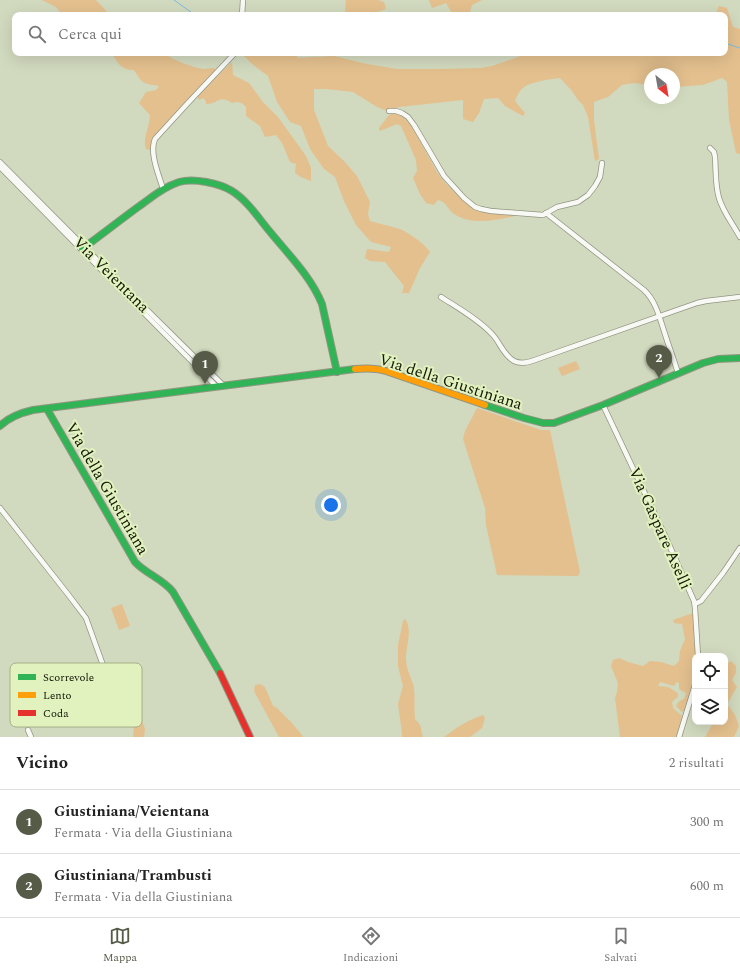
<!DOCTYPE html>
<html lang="it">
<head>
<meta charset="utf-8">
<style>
	:root { --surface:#fff; --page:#f2f2f2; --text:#222; --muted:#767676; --line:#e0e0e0; --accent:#555b46 }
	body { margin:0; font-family:Spectral,serif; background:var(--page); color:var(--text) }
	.controls { position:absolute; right:12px; bottom:12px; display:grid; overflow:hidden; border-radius:8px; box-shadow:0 4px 16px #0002 }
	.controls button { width:36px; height:36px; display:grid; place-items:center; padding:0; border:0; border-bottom:1px solid var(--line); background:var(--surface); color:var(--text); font:20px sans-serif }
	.compass { position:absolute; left:644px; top:68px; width:36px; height:36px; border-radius:50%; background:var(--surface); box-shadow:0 4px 16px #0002; rotate:149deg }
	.you { position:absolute; left:331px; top:505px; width:14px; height:14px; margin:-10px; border:3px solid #fff; border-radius:50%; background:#1a73e8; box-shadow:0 0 0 6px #1a73e833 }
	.badge { display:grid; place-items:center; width:26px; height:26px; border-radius:50%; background:var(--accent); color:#fff; font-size:13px; font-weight:700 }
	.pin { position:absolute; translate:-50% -33px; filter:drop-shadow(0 1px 2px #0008) }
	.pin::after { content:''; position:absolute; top:21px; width:14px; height:12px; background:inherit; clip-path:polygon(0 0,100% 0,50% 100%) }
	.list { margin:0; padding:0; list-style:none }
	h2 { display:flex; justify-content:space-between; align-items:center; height:52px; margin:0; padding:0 16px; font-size:17px }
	h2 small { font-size:13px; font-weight:400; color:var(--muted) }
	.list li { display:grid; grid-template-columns:26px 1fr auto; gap:12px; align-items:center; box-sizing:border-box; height:64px; padding:0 16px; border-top:1px solid var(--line) }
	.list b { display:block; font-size:15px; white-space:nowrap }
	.list p { margin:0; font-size:13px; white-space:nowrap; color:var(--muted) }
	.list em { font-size:13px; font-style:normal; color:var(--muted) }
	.icon { flex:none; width:22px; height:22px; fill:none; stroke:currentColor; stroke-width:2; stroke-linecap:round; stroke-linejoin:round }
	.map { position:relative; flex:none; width:740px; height:737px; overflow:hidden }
	.search { position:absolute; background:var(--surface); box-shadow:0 4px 16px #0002; left:12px; right:12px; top:12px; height:44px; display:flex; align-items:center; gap:10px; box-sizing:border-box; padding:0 14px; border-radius:8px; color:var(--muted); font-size:15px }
	.sheet { height:180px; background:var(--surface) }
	nav { display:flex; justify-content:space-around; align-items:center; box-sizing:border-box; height:56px; border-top:1px solid var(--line); background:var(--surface); font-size:11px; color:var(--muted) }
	nav a { display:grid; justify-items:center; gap:2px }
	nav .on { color:var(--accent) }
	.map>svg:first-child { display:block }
</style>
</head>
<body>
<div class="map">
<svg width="740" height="737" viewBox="0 0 740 737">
	<rect width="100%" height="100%" fill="#d1d9be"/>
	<!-- green -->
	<g fill="#e4c08e">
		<polygon points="42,0 96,0 110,15 62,15 56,7"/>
		<polygon points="346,0 378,0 384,2 386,9 369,15 342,15 345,13"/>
		<polygon points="429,0 482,0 472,5 469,15 453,15 446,3 432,8"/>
		<path d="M719 6 727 8 733 27 740 29V154L736 153 729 120 727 82 722 78 703 85 674 87V74H650V85L634 83 622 85 608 97 594 102V120L599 159 595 161 588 117 583 105 578 100 572 91 560 78C551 79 529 82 523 88 519 91 517 96 515 101L525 113 523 116 505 106 498 98 484 99 479 113 473 122 463 119V100L399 107 387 111 377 107 353 92 326 89H314V110L328 146 344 161 357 176 370 202 368 214 370 221C380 224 390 226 400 229 409 233 425 244 430 252L420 268 409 293H402L404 286 385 262 370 261 365 258 367 249 389 252 391 247 371 242 356 225 344 201 335 177 324 169 310 149 301 126 290 122 277 102 268 76 252 64 242 54V53H297V58L334 56 367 64 397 69H439L481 68 492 66 529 53H574L580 55 586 53H725V15H717L716 13Z"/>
		<path d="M105 53H163C172 59 193 68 204 69 207 69 211 68 214 68L216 71 154 138 150 150 146 149C142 138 150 127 150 115L139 103 146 92 156 90 159 86C143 83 143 85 134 70 121 70 119 64 112 54Z"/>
		<path d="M232 62 233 75 249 83 263 102 278 117 306 156 311 168V181L301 177 295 173 296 164 290 162 282 143 276 135 265 137 260 126 246 116V107C241 102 239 101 232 103 218 94 219 104 206 104V101L203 98 199 100 197 96Z"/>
		<path d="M393 113 398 114 404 118 411 125 437 172 446 184 469 205 479 211 486 212 514 214 515 216C496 220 472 226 454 214 447 209 447 202 438 200L434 205 426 203 420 194 413 178 417 171 416 160 401 126 397 124 385 129 379 131V128L389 115Z"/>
		<polygon points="576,361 580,369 562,376 558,368"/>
		<polygon points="477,408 541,430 550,430 580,572 578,576 497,575 486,525 485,508 463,439 465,431"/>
		<polygon points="122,604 130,626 119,630 111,608"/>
		<path d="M693 613 694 615 696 656H695V676L685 710 682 712 676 706C678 702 680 700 684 699L686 693 679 689V683L677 682 674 686 660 682 658 686 668 687 678 693V697L675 699 672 702 673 708 682 716 677 737H620L615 698 617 692 618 683 611 666 613 660 619 658 628 662 643 666 650 661 661 662 674 666 679 661 680 651 685 639 682 624 674 623 673 620Z"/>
		<path d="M405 619C413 630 406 646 406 658 406 671 412 678 414 688 415 699 414 709 415 720 423 725 420 729 423 737H402V733L398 704 403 686 398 666V645L403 621Z"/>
		<polygon points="731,661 736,666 736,673 732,680 737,687 727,704 735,715 739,726 734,737 705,737 712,725 712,722 725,722 725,665"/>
		<polygon points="260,684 265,687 273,706 277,708 291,722 302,735 303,737 279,737 254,691 255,685"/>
		<polygon points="129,709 133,709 139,712 145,729 144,737 133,737 134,724 125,719"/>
		<path d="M483 715 485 718 482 728 470 737H444C459 726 466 721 483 715Z"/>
	</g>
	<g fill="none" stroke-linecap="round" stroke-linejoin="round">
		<!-- stream -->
		<g stroke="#7cbce0" stroke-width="1">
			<polyline points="174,0 195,15"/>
			<polyline points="441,15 445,15"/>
			<polyline points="725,43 740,48"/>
		</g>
		<defs>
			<g id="street">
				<polyline points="242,15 243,0"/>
				<polyline points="389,111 396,111 402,113 408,117 414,125 444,176 464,198 475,207 481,209 491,211 543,215 557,207 578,202 588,195 595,186 600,177 602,163"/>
				<path d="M710 148 714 152 715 157C716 170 715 185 719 198 723 212 733 224 740 237"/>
				<polyline points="0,162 136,299 224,386"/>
				<polyline points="0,167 217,387"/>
				<path d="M163 189C159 175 149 153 155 139L187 104 235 53"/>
				<path d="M546 213 644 290C656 301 660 319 665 334 669 347 674 360 678 373"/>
				<path d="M441 297C458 308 478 319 492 334 500 342 503 355 514 361 520 364 526 363 532 361L697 303 706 301 740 297"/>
				<polyline points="603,405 667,540 694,601 695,608 698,656"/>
				<polyline points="0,508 67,593 86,618 117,704"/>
				<polyline points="695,604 701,601 723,573 740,548"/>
				<polyline points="28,730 31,737"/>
				<polyline points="679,737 695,685"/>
			</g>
			<g id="fast">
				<path d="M82 249C101 235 119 221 138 207 151 198 163 187 179 182 194 178 219 183 232 191 248 201 259 219 271 233 289 255 311 277 322 304L337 372"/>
				<polyline points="485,405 524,418 543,423 554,423 603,405 703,363 718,359 740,358"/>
				<path d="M47 409 135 562C146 574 163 579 173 592L220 673"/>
				<path d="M0 426C9 417 20 413 33 410L355 369"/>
			</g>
			<path id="slow" d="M355 369C366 368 376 368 386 371L485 405"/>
			<polyline id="jam" points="220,673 250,737"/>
		</defs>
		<!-- street casing -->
		<use href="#street" stroke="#919682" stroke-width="6"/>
		<!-- fast casing -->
		<use href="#fast" stroke="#919682" stroke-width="8"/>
		<!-- slow casing -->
		<use href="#slow" stroke="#919682" stroke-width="8"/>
		<!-- jam casing -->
		<use href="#jam" stroke="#919682" stroke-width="8"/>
		<!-- street -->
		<use href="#street" stroke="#f8f9f5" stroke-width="4.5"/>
		<!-- fast -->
		<use href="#fast" stroke="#30b455" stroke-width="6"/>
		<!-- slow -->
		<use href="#slow" stroke="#ff9f0a" stroke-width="6"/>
		<!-- jam -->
		<use href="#jam" stroke="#e5322d" stroke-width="6"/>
	</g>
	<g text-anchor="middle" stroke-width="4" stroke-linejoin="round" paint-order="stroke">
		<!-- street labels -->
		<g font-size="16" fill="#121705" stroke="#e2f2bf">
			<text transform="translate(112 274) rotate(45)" y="6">Via Veientana</text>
			<text transform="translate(451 381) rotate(18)" y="6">Via della Giustiniana</text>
			<text transform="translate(108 488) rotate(60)" y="6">Via della Giustiniana</text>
			<text transform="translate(661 528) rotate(66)" y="6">Via Gaspare Aselli</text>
		</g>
	</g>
	<!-- legend -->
	<rect x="10" y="663" width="132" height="64" rx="6" fill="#e2f2bf" stroke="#a4b087" stroke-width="1"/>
	<rect x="18" y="674" width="18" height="6" fill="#30b455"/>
	<rect x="18" y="692" width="18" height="6" fill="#ff9f0a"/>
	<rect x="18" y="710" width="18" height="6" fill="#e5322d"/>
	<g font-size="11" fill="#121705">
		<text x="43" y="681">Scorrevole</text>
		<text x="43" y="699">Lento</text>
		<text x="43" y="717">Coda</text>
	</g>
</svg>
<div class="controls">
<button><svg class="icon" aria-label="locate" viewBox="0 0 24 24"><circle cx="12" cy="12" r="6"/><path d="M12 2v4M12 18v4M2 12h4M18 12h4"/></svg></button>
<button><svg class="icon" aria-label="layers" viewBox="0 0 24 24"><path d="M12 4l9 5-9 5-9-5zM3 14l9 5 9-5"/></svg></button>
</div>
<svg class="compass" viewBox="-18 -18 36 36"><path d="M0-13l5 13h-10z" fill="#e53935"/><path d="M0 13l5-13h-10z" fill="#767676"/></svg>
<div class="you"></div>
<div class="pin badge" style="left:205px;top:384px">1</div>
<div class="pin badge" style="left:659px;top:378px">2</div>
<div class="search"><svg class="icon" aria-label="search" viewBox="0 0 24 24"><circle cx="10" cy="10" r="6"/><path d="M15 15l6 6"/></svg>Cerca qui</div>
</div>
<section class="sheet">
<h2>Vicino<small>2 risultati</small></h2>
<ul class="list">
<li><span class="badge">1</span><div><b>Giustiniana/Veientana</b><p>Fermata · Via della Giustiniana</p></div><em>300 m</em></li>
<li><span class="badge">2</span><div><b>Giustiniana/Trambusti</b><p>Fermata · Via della Giustiniana</p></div><em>600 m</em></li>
</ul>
</section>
<nav>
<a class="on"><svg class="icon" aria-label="map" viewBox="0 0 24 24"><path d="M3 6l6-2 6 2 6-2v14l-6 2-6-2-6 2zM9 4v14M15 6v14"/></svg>Mappa</a>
<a><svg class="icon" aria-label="directions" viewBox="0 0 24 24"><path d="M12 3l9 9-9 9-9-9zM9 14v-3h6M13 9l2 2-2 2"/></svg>Indicazioni</a>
<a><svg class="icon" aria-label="saved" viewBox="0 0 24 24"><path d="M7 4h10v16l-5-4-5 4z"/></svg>Salvati</a>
</nav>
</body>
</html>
